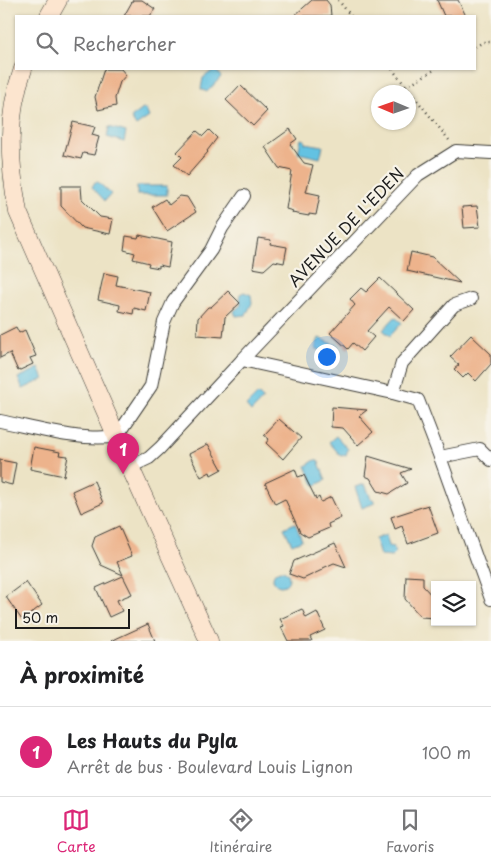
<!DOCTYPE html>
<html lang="fr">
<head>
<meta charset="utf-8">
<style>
	:root { --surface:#fff; --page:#f6f6f6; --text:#202124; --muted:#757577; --line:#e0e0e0; --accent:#db2777 }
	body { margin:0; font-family:"Playpen Sans",sans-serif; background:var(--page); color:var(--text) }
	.controls { position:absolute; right:15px; bottom:15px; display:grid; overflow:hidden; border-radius:0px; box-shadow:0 1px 4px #0004 }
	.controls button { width:45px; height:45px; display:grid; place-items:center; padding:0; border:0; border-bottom:1px solid var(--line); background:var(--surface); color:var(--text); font:25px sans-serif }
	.compass { position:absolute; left:371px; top:85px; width:45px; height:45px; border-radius:50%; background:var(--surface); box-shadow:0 1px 4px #0004; rotate:272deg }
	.scale { position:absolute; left:15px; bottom:12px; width:115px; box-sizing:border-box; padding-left:5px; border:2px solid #1c1c1c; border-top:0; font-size:14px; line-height:18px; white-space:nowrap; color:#1c1c1c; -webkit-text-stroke:4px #f7f3e8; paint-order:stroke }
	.you { position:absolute; left:326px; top:356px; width:18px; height:18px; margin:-12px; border:4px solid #fff; border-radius:50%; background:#1a73e8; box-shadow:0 0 0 8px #1a73e833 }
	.badge { display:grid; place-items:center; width:32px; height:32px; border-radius:50%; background:var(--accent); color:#fff; font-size:16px; font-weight:700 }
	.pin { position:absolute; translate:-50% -41px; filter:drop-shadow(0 1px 2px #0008) }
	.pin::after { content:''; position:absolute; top:26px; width:18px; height:15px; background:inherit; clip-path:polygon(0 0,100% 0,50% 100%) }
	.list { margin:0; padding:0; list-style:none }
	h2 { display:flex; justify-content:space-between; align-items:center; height:65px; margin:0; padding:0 20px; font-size:21px }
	h2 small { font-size:16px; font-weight:400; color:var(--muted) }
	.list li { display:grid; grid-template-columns:32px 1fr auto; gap:15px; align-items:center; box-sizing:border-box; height:90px; padding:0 20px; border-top:1px solid var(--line) }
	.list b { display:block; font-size:19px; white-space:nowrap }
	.list p { margin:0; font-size:16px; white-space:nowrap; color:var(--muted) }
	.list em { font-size:16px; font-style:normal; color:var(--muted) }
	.icon { flex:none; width:28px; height:28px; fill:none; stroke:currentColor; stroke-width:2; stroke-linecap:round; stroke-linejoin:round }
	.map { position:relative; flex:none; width:491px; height:641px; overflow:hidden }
	.search { position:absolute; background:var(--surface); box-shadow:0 1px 4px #0004; left:15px; right:15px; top:15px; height:55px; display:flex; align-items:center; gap:12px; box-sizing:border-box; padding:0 18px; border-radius:0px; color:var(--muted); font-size:19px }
	.sheet { height:155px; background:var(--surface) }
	nav { display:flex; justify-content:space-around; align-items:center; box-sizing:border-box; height:70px; border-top:1px solid var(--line); background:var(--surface); font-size:14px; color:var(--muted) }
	nav a { display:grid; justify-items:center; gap:2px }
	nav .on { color:var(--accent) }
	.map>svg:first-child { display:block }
</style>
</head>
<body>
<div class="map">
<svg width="491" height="641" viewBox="0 0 491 641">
	<rect width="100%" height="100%" fill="#f7f3e8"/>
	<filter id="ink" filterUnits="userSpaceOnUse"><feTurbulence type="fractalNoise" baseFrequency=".02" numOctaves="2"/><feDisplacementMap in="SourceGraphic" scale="10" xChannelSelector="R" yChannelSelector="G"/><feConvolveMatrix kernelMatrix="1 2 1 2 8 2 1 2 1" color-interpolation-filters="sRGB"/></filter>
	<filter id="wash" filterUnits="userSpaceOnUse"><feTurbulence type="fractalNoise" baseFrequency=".0096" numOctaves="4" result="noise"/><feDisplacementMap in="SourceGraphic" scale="20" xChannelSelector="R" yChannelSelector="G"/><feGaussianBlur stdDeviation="1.12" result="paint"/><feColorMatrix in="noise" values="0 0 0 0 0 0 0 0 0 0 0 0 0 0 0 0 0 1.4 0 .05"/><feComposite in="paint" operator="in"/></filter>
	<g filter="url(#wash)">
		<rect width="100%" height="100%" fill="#ece3c5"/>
		<!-- water -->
		<g fill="#64c2e2" stroke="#406f7f">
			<polygon points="216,70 221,77 207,92 201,89 203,78 212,71"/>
			<polygon points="143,109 146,110 149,117 136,126 131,118"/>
			<polygon points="109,127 126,132 124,142 107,137"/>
			<polygon points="301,139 305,140 305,143 323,146 320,158 298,153"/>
			<polygon points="95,182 98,182 111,194 105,201 92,187"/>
			<rect x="137" y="186" width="30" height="9"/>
			<polygon points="244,292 251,295 252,303 246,315 236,316 234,311 241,305 240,294"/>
			<polygon points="395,317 402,323 390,336 383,330"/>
			<polygon points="319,338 338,346 334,356 315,348"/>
			<polygon points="39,368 44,379 23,389 18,378"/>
			<polygon points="258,394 263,399 251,412 246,406"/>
			<polygon points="336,436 348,449 346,455 341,456 329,442"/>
			<polygon points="315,460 318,460 326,480 316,485 314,484 306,466"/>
			<polygon points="365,484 371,499 373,499 375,503 362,508 355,487"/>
			<polygon points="295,523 302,540 292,544 284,528"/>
			<polygon points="386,535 389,546 393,547 395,553 392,557 380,556 375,539"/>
			<circle cx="281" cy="578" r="8"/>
		</g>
		<g id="blocks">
			<!-- building -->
			<g fill="#edb38c">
				<polygon points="133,0 142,0 155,9 150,16 124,16"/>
				<polygon points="312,0 326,0 330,5 331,16 294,16"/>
				<polygon points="437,0 458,0 466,16 444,16"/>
				<polygon points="104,69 121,69 126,75 120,82 115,98 116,106 98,110 95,97"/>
				<polygon points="240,85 267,111 253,126 226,100"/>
				<polygon points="73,122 95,127 92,135 99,137 94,155 83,153 81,159 64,155"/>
				<polygon points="290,129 297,139 290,144 304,163 313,165 306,192 320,195 316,215 309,214 309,216 292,213 293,211 286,209 292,171 279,168 265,147"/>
				<polygon points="209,130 217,138 207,151 208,152 187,176 174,165 182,157 177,152 197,131 203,136"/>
				<polygon points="61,186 81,186 82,199 100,217 113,219 110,234 82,228 61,206"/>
				<polygon points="180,196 187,197 196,212 167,231 152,207 165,199 169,205"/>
				<polygon points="477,206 480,227 464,228 462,207"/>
				<polygon points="139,235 172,242 168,267 159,265 159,268 148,266 149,263 133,259 135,253 124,250 126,236 138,238"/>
				<polygon points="258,238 271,240 270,244 287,247 284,263 274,261 264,270 253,268"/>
				<polygon points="411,252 432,257 460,283 407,271"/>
				<polygon points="104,273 118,276 116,285 150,292 146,311 134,308 133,314 119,311 120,305 98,300"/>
				<polygon points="380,278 414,310 404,321 389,307 367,331 374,337 362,351 353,343 348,349 330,333 355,305 350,299 361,288 366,292"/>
				<polygon points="228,291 240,303 225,317 223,337 197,335 198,318 208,307 211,307"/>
				<polygon points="16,327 19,333 25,330 36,356 30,358 33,364 18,371 10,353 0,358 0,335"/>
				<polygon points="471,335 491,354 491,364 476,381 468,373 463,378 454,369 459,365 450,357"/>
				<polygon points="332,407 367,410 359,416 373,432 358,445 343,428 331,427"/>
				<polygon points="279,419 301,438 283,459 266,443 269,439 264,435"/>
				<polygon points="208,444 222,469 211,475 210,472 201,477 189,454"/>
				<polygon points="34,447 60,452 59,455 68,456 64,476 30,469"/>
				<polygon points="368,456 411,469 401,473 407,483 389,494 378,491 370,478 365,476"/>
				<polygon points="0,460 16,463 12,485 0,482"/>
				<polygon points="295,469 298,477 304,475 316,499 319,497 321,502 331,497 341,518 328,524 329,528 308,537 300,532 285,499 275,504 265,483"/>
				<polygon points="94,481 103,503 81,513 72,491"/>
				<polygon points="428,505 438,533 408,544 402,526 395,529 391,517"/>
				<polygon points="119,526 132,556 117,562 123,575 101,565 92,546 95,537"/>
				<polygon points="335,543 346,567 334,563 323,568 322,570 303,579 289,574 294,561"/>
				<polygon points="123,576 132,594 117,600 122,611 109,617 96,588"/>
				<polygon points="406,576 423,577 423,586 435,599 435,618 421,617 405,599"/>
				<polygon points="26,582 42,605 22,620 6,597"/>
				<polygon points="302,609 306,618 317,612 325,630 310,637 312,641 288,641 281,627 284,626 280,619"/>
				<polygon points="148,624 155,641 111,641"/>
			</g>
		</g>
	</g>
	<g filter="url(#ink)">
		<use href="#blocks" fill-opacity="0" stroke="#3b3a35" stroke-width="1"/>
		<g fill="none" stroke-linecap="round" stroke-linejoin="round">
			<defs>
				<g id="street">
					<polyline points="242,360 418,175 456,151 491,153"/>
					<polyline points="393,393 402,363 454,305 471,299"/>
					<path d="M0 421C35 428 82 442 117 436L151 386 164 322 173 302 211 250 222 228 244 196"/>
					<polyline points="440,457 480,449 491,460"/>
					<polyline points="130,467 149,458 160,448 242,360 393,393 418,400 440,457 491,599"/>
				</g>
				<g id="secondary">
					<polyline points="49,16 58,0"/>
					<path d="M23 69C6 116 9 163 18 212L130 467 209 641"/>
				</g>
			</defs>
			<!-- street casing -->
			<use href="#street" stroke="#3b3a35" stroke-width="14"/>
			<!-- secondary casing -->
			<use href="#secondary" stroke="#3b3a35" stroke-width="19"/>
			<!-- path -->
			<g stroke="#3b3a35" stroke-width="2.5" stroke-dasharray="1 4" stroke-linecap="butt">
				<polyline points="338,0 351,16"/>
				<polyline points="475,47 483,42 491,42"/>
				<polyline points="392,69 449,140"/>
				<polyline points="406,86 436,69"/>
			</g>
			<!-- street -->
			<use href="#street" stroke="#fff" stroke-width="12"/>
			<!-- secondary -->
			<use href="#secondary" stroke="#fce5cf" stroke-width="18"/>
		</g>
	</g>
	<g text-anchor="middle" stroke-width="4.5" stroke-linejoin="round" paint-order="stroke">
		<!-- street labels -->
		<g font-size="16" fill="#1c1c1c" stroke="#f7f3e8">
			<text transform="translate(346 227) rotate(-46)" y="6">AVENUE DE L'EDEN</text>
		</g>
	</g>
</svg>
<div class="controls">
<button><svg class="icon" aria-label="layers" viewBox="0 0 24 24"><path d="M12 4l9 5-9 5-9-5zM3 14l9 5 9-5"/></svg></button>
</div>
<svg class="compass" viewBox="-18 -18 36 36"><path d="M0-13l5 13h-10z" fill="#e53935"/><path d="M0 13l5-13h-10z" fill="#757577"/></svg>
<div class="scale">50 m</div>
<div class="you"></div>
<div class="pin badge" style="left:123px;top:474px">1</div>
<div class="search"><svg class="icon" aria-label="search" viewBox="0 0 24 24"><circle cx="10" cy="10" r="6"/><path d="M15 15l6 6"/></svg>Rechercher</div>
</div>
<section class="sheet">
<h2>À proximité<small></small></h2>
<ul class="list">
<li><span class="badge">1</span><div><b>Les Hauts du Pyla</b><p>Arrêt de bus · Boulevard Louis Lignon</p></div><em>100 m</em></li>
</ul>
</section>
<nav>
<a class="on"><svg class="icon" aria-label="map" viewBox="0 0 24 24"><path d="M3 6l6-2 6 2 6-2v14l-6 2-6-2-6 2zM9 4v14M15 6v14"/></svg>Carte</a>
<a><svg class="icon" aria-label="directions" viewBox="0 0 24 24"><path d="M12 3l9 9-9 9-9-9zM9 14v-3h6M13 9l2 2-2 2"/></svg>Itinéraire</a>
<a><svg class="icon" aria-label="saved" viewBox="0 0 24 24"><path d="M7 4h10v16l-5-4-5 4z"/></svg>Favoris</a>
</nav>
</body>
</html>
